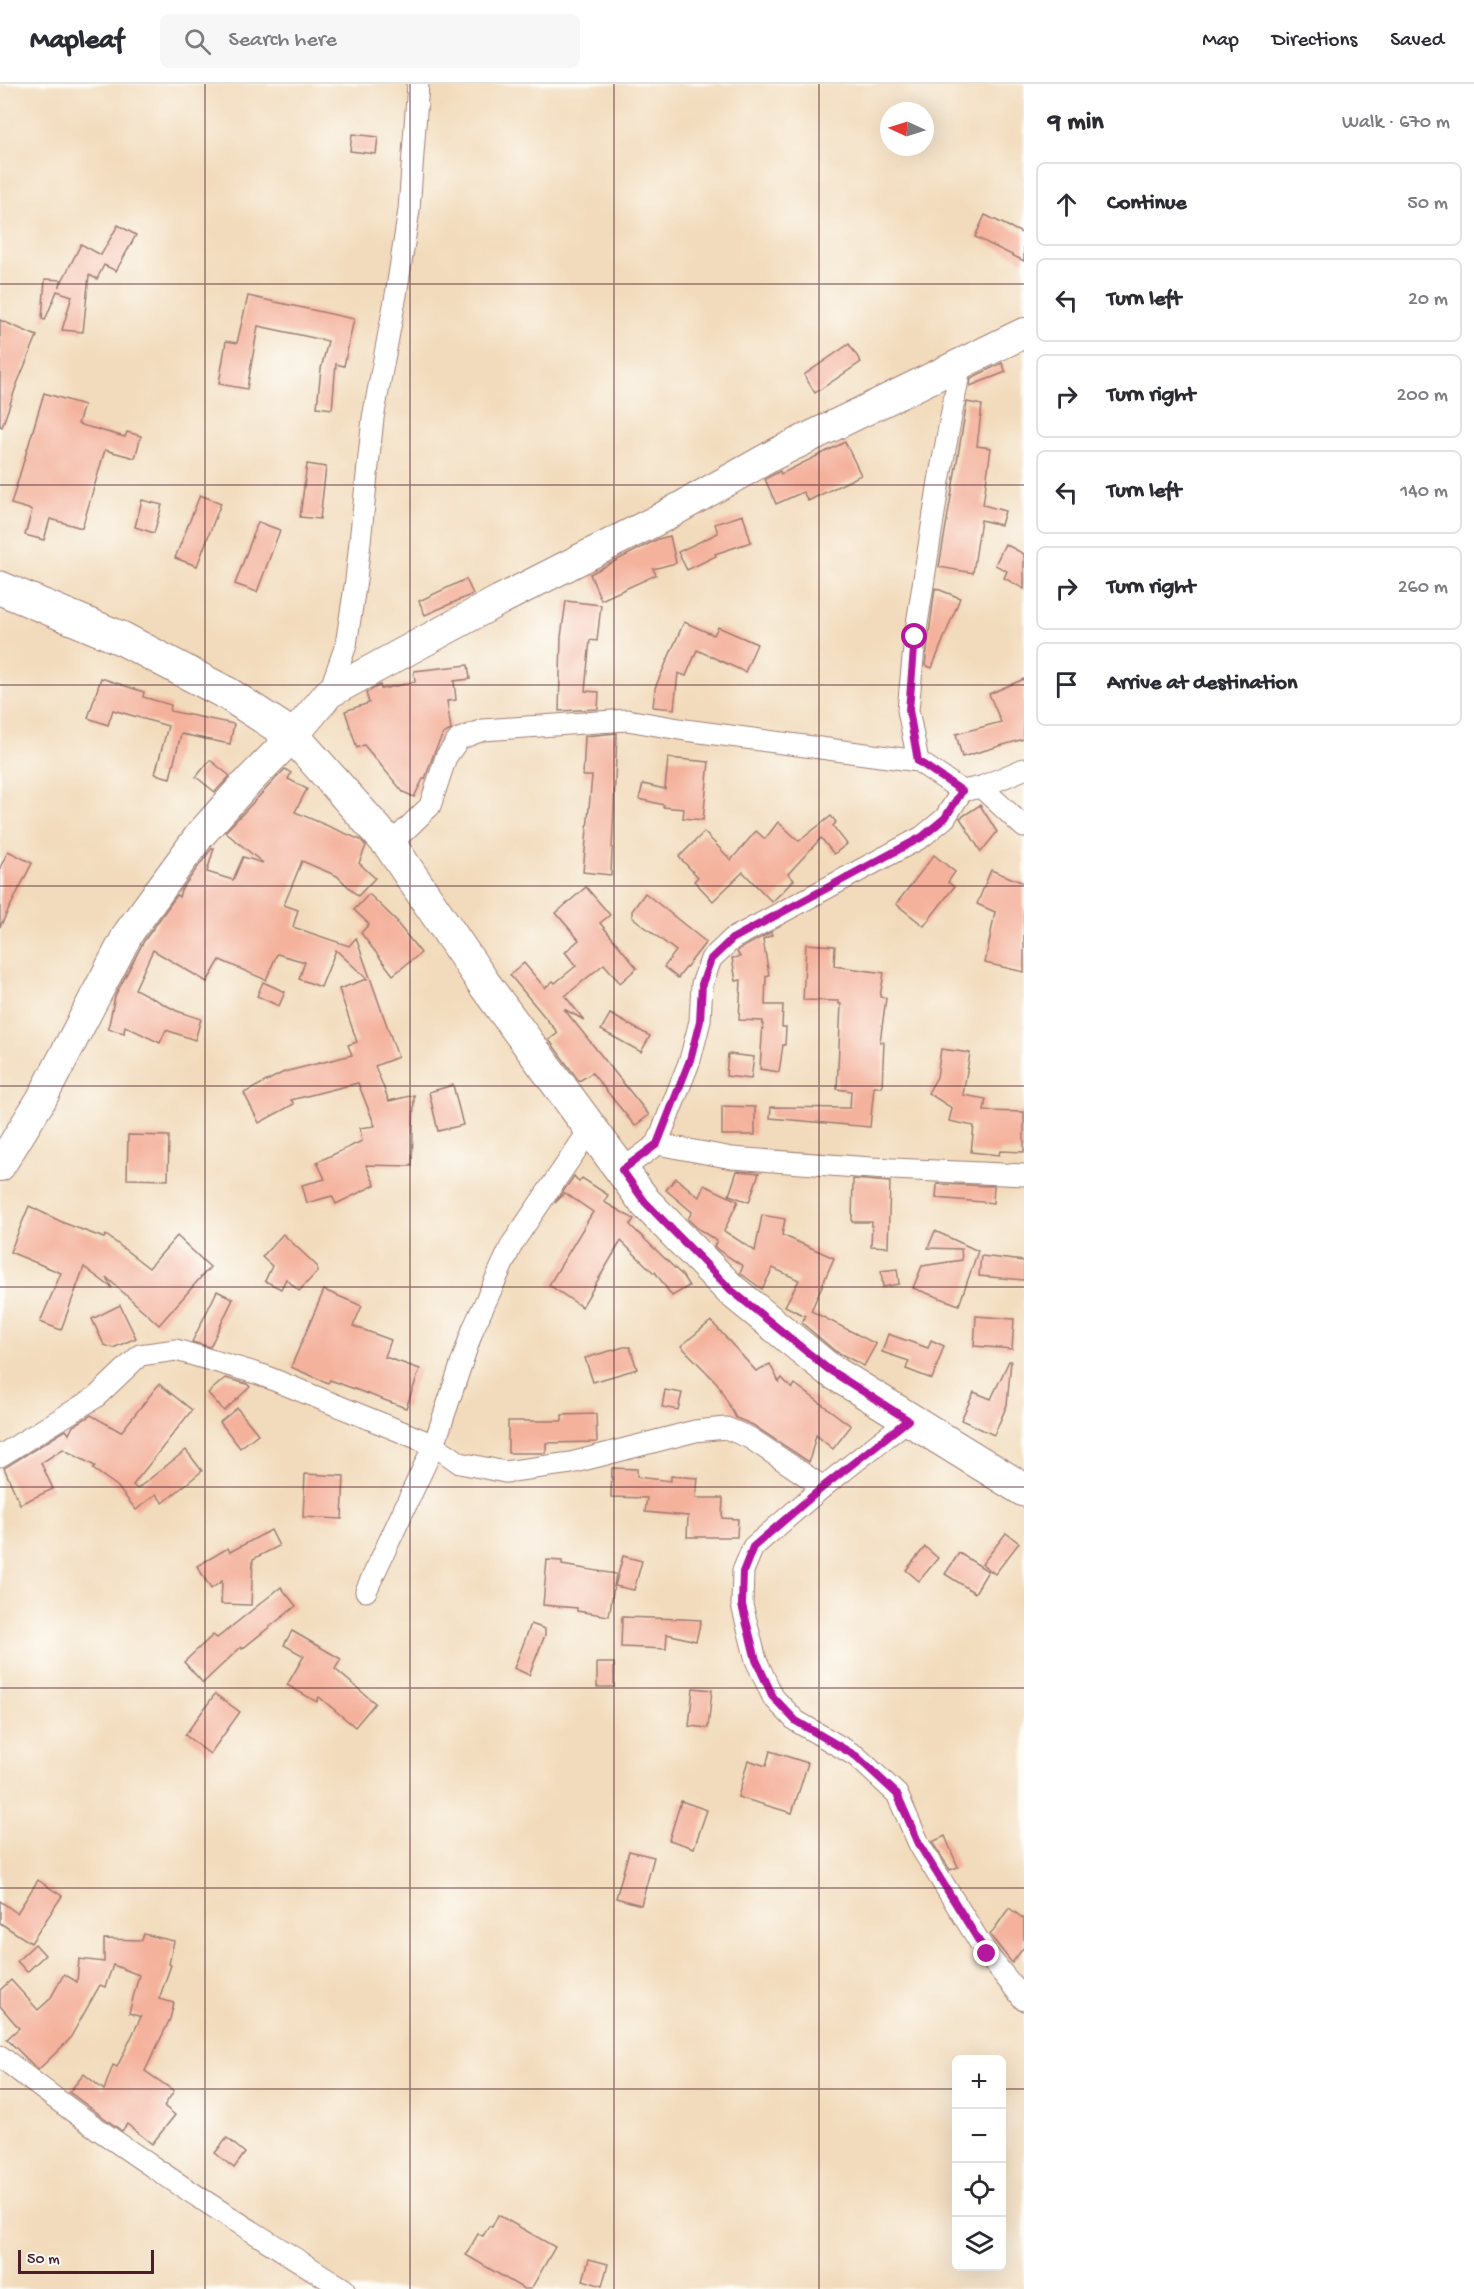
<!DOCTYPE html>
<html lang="en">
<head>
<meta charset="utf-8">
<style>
	:root { --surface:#fff; --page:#f7f7f7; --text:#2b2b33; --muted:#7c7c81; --line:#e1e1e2 }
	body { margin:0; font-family:"Gochi Hand",sans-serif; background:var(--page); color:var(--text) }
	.controls { position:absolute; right:18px; bottom:18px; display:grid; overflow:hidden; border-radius:9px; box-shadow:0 6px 24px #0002 }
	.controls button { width:54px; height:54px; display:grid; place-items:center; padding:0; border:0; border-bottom:2px solid var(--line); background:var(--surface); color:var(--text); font:30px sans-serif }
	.compass { position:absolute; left:880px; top:18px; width:54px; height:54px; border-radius:50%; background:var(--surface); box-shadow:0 6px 24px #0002; rotate:274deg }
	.scale { position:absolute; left:18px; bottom:15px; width:136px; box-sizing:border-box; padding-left:6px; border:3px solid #4a1f2b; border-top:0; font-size:16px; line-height:21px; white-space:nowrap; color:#4a1f2b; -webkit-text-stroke:4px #fdfcf7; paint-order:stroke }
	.stop { position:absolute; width:18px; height:18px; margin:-14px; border:4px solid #b5179e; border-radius:50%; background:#fff }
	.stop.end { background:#b5179e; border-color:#fff; box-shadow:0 2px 6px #0008 }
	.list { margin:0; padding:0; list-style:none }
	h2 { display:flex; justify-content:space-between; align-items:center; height:78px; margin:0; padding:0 24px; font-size:26px }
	h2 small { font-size:20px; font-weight:400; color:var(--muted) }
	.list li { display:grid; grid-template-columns:39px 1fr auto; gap:18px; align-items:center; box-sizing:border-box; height:84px; margin:0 12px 12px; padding:0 12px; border:2px solid var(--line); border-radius:9px }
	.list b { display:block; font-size:22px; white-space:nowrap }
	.list em { font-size:20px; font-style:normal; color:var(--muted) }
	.icon { flex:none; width:33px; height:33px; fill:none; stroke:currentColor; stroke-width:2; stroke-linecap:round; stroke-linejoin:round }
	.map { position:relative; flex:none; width:1024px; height:2205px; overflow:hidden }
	header { display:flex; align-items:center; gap:36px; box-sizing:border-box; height:84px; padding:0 30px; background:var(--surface); border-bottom:2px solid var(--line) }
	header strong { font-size:28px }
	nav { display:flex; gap:33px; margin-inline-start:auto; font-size:21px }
	.search { width:420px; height:54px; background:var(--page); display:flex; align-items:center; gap:15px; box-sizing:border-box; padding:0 21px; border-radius:9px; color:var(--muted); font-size:22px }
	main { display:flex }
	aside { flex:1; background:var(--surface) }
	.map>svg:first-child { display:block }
</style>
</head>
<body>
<header>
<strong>Mapleaf</strong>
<div class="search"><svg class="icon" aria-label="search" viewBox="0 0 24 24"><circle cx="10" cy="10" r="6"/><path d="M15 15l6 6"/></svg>Search here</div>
<nav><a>Map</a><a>Directions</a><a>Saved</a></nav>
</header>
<main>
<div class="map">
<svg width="1024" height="2205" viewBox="0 0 1024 2205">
	<rect width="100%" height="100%" fill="#fdfcf7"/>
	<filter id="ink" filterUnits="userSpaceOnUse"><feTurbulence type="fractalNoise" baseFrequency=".0167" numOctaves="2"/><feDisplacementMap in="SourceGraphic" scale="12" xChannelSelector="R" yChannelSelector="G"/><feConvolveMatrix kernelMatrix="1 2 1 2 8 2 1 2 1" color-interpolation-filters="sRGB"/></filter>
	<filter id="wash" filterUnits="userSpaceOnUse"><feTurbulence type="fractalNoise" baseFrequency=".008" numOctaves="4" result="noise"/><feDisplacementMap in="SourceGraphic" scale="24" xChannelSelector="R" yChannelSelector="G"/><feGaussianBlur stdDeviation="1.35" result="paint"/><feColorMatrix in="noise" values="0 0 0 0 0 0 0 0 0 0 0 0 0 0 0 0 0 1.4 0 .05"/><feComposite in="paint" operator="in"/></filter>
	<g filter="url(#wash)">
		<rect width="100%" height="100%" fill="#f2dbbc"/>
		<g id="blocks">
			<!-- building -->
			<g fill="#f4b19b">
				<polygon points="352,50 378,53 376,70 350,67"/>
				<polygon points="985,131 1024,150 1024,177 975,153"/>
				<polygon points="118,141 136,151 116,187 104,181 97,195 89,191 83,248 62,246 72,212 57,207 45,236 42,235 45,195 62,196 59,203 81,160 101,171"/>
				<polygon points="248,212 354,235 344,282 336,280 332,325 317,323 321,285 328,257 258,242 247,305 219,300 226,257 237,259"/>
				<polygon points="0,236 37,252 17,300 2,343 0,342"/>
				<polygon points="849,260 861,278 815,309 804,291"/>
				<polygon points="1002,279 1006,288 970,302 971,294"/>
				<polygon points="44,309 84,321 78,340 125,353 127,348 141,352 135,374 105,366 82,444 50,435 44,456 25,451 32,426 11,420"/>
				<polygon points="967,318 982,321 977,362 991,364 983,421 1005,427 1001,441 981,436 973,489 939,483"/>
				<polygon points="845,358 861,391 808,417 803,408 776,420 765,395 780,387 781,390"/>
				<polygon points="307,380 326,383 320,435 300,433"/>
				<polygon points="200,411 221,419 197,482 175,474"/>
				<polygon points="142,416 162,421 154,449 135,443"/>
				<polygon points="743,431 751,458 715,470 716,472 687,486 678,468 718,449 715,440"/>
				<polygon points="258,438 280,446 257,508 235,500"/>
				<polygon points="670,452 676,479 653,485 656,491 601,516 590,490 658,455"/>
				<polygon points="1005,460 1024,470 1024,505 1004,494 1007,487 995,481"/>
				<polygon points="466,495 473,510 425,531 419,517"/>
				<polygon points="935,504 960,514 932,584 925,581"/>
				<polygon points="566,517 601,521 597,557 590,556 585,607 599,608 598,625 559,627 561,553"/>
				<polygon points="684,538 714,551 718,543 757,560 745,588 697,566 686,592 678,589 674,625 653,623 655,604"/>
				<polygon points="468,581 470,595 454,597 456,616 447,617 451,646 443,650 434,669 425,695 423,695 414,713 403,708 364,661 357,664 345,627 369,619 366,609 380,601 381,605 415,598 414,587"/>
				<polygon points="101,594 144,608 143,613 171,621 170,627 234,640 230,660 181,650 170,694 155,690 168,642 113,626 108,641 88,634"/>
				<polygon points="1024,595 1024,655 962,673 956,650 1001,638 989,610"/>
				<polygon points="617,649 611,791 583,788 592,692 583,692 585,652"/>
				<polygon points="668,674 709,678 703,736 683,734 684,725 663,723 664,721 639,715 643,700 665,705"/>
				<polygon points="210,676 230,692 215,708 196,693"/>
				<polygon points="285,685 291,689 288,695 307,705 295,728 361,756 366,762 359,779 375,794 358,812 337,792 302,777 284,821 298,826 293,843 349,862 356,854 398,973 375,982 389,1017 414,1011 412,1082 366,1081 375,1101 336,1120 332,1112 307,1119 302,1101 325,1095 317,1078 362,1057 360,1044 375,1042 358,999 291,1016 294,1020 259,1039 244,1009 284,988 352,971 348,961 357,958 339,905 367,895 336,866 321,903 299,895 305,878 277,870 266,896 220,876 207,898 153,866 135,905 177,927 201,935 195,956 166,946 160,959 125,942 124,949 108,945 115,912 144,857 177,811 179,813 181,806 212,764 214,764 207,788 233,796 243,773 263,779 225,748"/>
				<polygon points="980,721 997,748 981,768 960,734"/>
				<polygon points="831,732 836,738 833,742 847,760 834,770 821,754 788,790 794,796 772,818 743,788 713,817 694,797 698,793 679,773 704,748 731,776 756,747 765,755 778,738 799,757"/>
				<polygon points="8,767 32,779 0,843 0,784"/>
				<polygon points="934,771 955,788 948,798 954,803 924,842 896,820"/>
				<polygon points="991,786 1024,799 1024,888 985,879 995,828 977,820"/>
				<polygon points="586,803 610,831 600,839 637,884 620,899 604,880 565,912 584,936 564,925 649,1031 635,1042 592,989 579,997 549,956 558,949 510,891 524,879 545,904 553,897 555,899 576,882 565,868 579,856 556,829"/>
				<polygon points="645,809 706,858 678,894 664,883 676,867 632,833 632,827"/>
				<polygon points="369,810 398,838 397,839 421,869 393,891 361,849 369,840 354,826"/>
				<polygon points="771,848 772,851 763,855 769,891 766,892 765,921 783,921 782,943 786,943 785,961 783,961 779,988 760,985 763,937 739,936 741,896 736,897 732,874 740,873 737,868 740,865"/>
				<polygon points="806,860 835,862 834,882 884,889 880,913 886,914 880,958 884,958 882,1003 874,1003 870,1043 770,1034 771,1023 850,1024 851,1007 837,1005 841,920 839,920 839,917 803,916"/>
				<polygon points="263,898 285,908 279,922 257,912"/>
				<polygon points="610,930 650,952 641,968 601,946"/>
				<polygon points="941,965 970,969 963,1011 986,1015 984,1027 1024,1028 1024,1068 1000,1067 999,1071 971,1068 974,1042 949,1037 952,1024 928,1009 937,993"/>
				<polygon points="728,970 754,973 751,995 726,992"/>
				<polygon points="453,1001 463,1041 438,1047 429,1008"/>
				<polygon points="722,1022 755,1023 755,1051 722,1051"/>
				<polygon points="128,1051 169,1052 168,1096 127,1095"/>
				<polygon points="737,1087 759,1089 749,1118 729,1111"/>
				<polygon points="574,1092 579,1098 582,1094 608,1111 604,1118 634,1135 630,1141 682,1191 689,1202 672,1212 655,1188 654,1189 621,1157 582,1223 549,1201 593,1128 565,1109 555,1119"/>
				<polygon points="676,1094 699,1113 704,1101 738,1117 724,1147 755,1167 762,1131 785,1135 782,1151 834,1174 811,1227 876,1260 864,1282 835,1267 802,1239 805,1232 785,1222 799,1196 773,1184 762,1205 744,1192 740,1189 743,1182 718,1166 714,1162 717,1157 697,1144 688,1135 692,1128 666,1106"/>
				<polygon points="853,1095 890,1098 888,1163 871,1162 872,1138 852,1138"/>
				<polygon points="937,1100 994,1102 993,1119 936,1114"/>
				<polygon points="29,1122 64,1139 104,1154 106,1151 149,1184 177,1152 210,1183 159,1241 106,1193 112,1204 84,1183 61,1246 40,1238 61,1189 10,1168"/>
				<polygon points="935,1147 978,1167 959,1221 913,1204 922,1182 962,1176 961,1165 928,1164"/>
				<polygon points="283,1150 317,1182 317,1188 299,1207 286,1195 281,1205 265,1197 272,1182 262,1173"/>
				<polygon points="981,1172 1024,1177 1024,1196 979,1192"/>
				<polygon points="897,1185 899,1200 883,1203 881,1187"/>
				<polygon points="324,1206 362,1222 353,1242 391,1256 385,1273 420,1285 406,1324 330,1296 328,1299 291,1283"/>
				<polygon points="217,1207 233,1215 210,1263 192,1258"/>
				<polygon points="120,1221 136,1254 113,1264 104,1261 92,1235"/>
				<polygon points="976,1232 1014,1235 1012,1265 974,1262"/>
				<polygon points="711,1237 756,1287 770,1280 779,1298 782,1294 792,1305 795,1300 851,1342 833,1365 816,1351 809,1378 753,1341 736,1334 717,1299 681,1262"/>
				<polygon points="888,1250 928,1264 931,1256 944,1262 932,1295 906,1285 909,1277 882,1268"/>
				<polygon points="624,1263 630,1263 637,1285 593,1298 585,1274"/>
				<polygon points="1009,1277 1011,1277 1007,1321 994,1351 961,1336 974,1308 991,1315"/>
				<polygon points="225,1294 247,1300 250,1303 224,1327 208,1309"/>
				<polygon points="159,1300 192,1326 133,1401 137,1405 186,1366 202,1387 163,1419 156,1410 136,1426 117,1402 93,1385 95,1382 63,1365 41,1379 53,1405 20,1420 4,1384 66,1346 69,1350 73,1342 91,1331 121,1348"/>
				<polygon points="665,1306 682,1309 678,1326 662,1323"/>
				<polygon points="237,1324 258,1350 240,1364 220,1338"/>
				<polygon points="596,1330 597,1358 546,1359 546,1369 508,1369 508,1337 562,1337 562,1331"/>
				<polygon points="612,1384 637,1385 637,1393 671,1397 671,1392 698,1394 696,1414 723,1414 722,1434 738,1435 737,1453 687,1453 688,1432 645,1428 647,1414 611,1413"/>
				<polygon points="305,1390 344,1392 342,1435 303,1433"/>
				<polygon points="271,1446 279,1462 253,1475 251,1521 221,1520 222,1497 211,1505 197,1482 228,1464 230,1468"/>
				<polygon points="1006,1449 1019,1459 995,1490 982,1480"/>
				<polygon points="925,1463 938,1474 919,1497 906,1486"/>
				<polygon points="959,1469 988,1487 975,1509 945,1490"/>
				<polygon points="623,1472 642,1477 634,1506 615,1502"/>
				<polygon points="547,1476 562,1477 562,1481 616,1490 609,1532 577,1527 577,1524 543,1521"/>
				<polygon points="281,1503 296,1522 242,1565 241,1563 203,1599 184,1578 213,1551 217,1554"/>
				<polygon points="622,1533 682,1535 701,1536 696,1557 667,1550 666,1565 621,1563"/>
				<polygon points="531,1540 545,1545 545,1551 529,1591 514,1584"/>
				<polygon points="292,1547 341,1575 335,1585 375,1619 355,1643 319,1613 317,1618 287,1601 304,1572 284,1561"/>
				<rect x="597" y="1579" width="17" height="24"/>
				<polygon points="693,1604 712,1606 708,1644 689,1642"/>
				<polygon points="215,1610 240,1628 210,1670 185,1651"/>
				<polygon points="770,1667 808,1679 792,1729 738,1713 748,1676 766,1682"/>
				<polygon points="681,1717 707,1726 694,1764 669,1756"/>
				<polygon points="945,1752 958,1783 950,1786 932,1758"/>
				<polygon points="629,1767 654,1773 641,1821 616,1814"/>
				<polygon points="38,1796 62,1812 31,1859 0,1839 0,1817 17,1829"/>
				<polygon points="1009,1824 1024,1835 1024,1863 1012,1879 990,1851"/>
				<polygon points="144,1850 174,1857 169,1880 171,1881 159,1915 174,1919 170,1935 145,1987 174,2007 164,2022 175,2031 152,2060 127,2040 122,2047 69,2008 84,1990 104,2006 113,1981 117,1983 141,1933 129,1929 139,1891 113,1881 105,1903 100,1901 69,1956 38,1986 7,1955 19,1944 0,1922 0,1906 11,1896 38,1926 50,1915 64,1890 77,1898 79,1875 104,1878 104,1855 142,1856"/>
				<polygon points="35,1860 45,1871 27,1888 17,1877"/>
				<polygon points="227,2054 245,2069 234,2084 215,2069"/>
				<polygon points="498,2131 555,2163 531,2205 524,2205 466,2171 478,2150 483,2152 489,2142 492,2143"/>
				<polygon points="589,2175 608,2180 602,2202 583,2196"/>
			</g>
		</g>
	</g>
	<g filter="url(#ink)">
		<use href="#blocks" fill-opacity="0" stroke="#9e7d74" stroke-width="1.5"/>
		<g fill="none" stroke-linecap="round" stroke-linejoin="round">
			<defs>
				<g id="street">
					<polyline points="329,609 346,561 356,496 373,334 396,211 409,126 418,0"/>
					<polyline points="918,677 908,626 915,553 939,397 961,279"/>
					<polyline points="981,703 1024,743"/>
					<polyline points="390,761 430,722 446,673 459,655 483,646 627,636 685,646 918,677 962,707 981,703 1024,685"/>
					<polyline points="657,1060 732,1074 871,1084 1024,1091"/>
					<polyline points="622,1086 657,1060 690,976 700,937 702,900 711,875 732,855 922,753 945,734 962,707"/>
					<polyline points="908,1336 823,1403 753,1463 743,1487 742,1521 756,1576 773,1613 796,1637 856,1672 897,1710 920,1762 987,1870 1024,1916"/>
					<polyline points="0,1372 96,1313 140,1271 176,1266 262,1291 434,1361 460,1379 505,1388 571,1379 695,1347 726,1344 750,1354 823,1403"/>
					<polyline points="366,1507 434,1361 473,1245 512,1160 591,1044"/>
					<path d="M0 1972C108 2058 227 2132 344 2205"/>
				</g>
				<polyline id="secondary" points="0,1082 42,1014 129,848 200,751 241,705 293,652 329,609 500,516 663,433 775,370 1024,249"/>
				<polyline id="primary" points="0,504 123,555 228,610 293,652 390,761 485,901 645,1118 731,1206 828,1285 1024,1406"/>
			</defs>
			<!-- street casing -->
			<use href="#street" stroke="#9e7d74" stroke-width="23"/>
			<!-- secondary casing -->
			<use href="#secondary" stroke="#9e7d74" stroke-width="32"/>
			<!-- primary casing -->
			<use href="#primary" stroke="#9e7d74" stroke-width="35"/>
			<!-- street -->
			<use href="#street" stroke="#fff" stroke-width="21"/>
			<!-- secondary -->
			<use href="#secondary" stroke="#fff" stroke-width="30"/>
			<!-- primary -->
			<use href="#primary" stroke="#fff" stroke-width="33"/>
		</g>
	</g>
	<g fill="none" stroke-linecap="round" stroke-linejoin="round" filter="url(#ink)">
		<!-- route -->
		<polyline stroke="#b5179e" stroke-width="8" points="915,553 909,626 918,677 962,707 945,734 922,753 732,855 711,875 702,900 700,937 690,976 657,1060 622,1086 645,1118 731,1206 828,1285 908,1336 823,1403 753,1463 743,1488 742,1521 756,1576 773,1613 796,1637 856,1672 897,1710 920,1762 987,1870"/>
	</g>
	<!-- grid -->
	<path fill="none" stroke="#4a1f2b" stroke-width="1.5" stroke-opacity="0.55" d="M205 0V2205M410 0V2205M614 0V2205M819 0V2205M0 200H1024M0 401H1024M0 601H1024M0 802H1024M0 1002H1024M0 1203H1024M0 1403H1024M0 1604H1024M0 1804H1024M0 2005H956M1002 2005H1024"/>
</svg>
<div class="controls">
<button>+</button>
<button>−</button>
<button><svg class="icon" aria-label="locate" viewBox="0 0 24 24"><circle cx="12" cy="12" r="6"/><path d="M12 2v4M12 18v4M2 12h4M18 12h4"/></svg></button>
<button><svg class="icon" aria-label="layers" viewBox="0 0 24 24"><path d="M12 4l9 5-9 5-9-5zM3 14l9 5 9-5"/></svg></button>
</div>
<svg class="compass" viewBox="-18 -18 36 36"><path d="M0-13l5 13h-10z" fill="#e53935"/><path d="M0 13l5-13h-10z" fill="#7c7c81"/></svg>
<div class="scale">50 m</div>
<div class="stop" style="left:915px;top:553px"></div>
<div class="stop end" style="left:987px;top:1870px"></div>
</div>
<aside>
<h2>9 min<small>Walk · 670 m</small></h2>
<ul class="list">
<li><svg class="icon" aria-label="ahead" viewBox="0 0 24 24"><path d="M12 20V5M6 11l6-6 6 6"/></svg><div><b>Continue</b></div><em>50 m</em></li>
<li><svg class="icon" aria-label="left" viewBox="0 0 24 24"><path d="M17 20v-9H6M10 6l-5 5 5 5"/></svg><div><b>Turn left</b></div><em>20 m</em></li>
<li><svg class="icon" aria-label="right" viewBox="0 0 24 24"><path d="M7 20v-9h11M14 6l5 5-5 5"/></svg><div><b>Turn right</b></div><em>200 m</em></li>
<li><svg class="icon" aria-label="left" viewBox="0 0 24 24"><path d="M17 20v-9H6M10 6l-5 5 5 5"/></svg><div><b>Turn left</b></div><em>140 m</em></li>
<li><svg class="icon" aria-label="right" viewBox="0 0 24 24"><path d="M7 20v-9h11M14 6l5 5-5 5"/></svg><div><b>Turn right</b></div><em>260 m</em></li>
<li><svg class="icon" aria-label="arrive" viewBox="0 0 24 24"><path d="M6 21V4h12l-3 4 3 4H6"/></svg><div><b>Arrive at destination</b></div></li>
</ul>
</aside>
</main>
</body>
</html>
